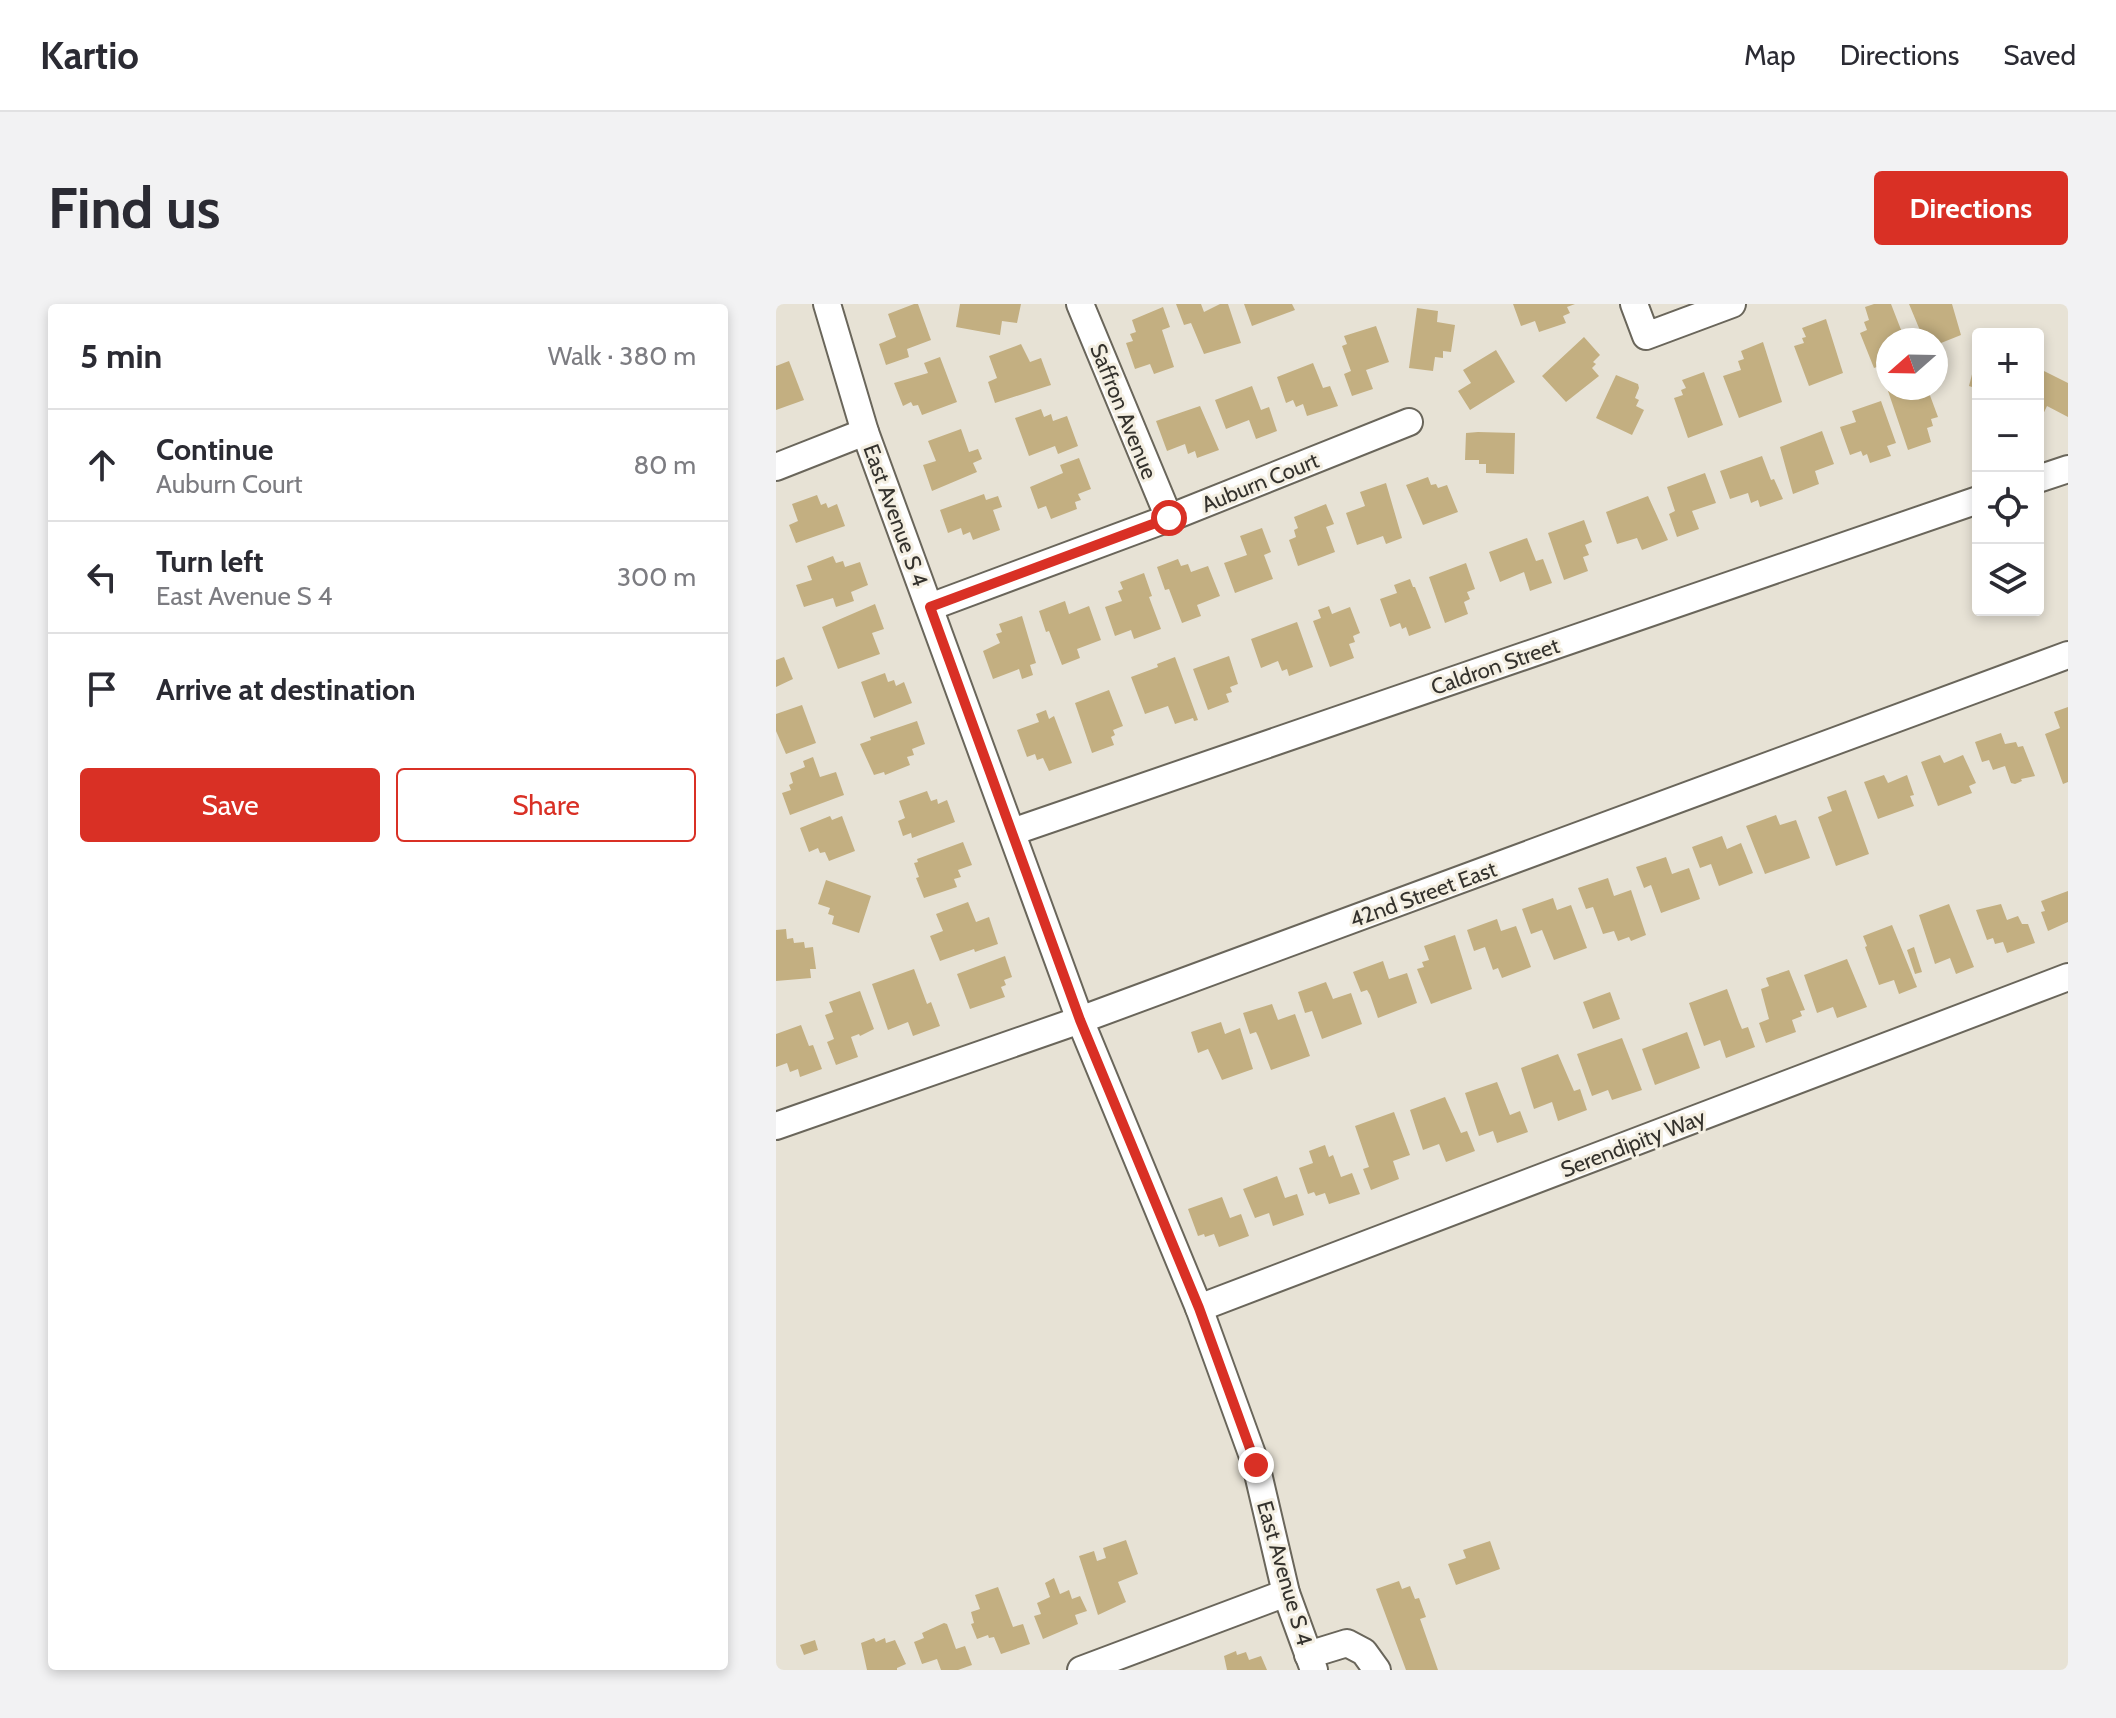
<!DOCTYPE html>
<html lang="en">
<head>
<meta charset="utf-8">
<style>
	:root { --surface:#fff; --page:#f2f2f3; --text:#2b2b33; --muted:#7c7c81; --line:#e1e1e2; --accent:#d93025 }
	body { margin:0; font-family:Cabin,sans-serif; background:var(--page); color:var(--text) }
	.controls { position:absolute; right:24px; top:24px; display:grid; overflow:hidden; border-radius:8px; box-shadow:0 4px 12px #0003 }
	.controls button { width:72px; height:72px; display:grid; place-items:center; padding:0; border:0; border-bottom:2px solid var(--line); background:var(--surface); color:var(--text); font:40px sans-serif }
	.compass { position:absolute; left:1100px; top:24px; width:72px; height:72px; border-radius:50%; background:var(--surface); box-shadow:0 4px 12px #0003; rotate:250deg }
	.stop { position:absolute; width:24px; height:24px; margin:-18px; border:6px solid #d93025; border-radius:50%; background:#fff }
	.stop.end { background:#d93025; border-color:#fff; box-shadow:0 2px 8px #0008 }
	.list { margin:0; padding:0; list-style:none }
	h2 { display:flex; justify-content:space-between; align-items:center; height:104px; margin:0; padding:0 32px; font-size:34px }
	h2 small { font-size:26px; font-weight:400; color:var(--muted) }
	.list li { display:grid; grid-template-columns:52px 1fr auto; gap:24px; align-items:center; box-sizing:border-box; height:112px; padding:0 32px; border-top:2px solid var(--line) }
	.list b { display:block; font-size:30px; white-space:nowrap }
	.list p { margin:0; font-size:26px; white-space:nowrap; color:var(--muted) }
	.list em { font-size:26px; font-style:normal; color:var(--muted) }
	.actions { display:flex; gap:16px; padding:24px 32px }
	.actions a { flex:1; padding:18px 0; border:2px solid var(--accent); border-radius:8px; text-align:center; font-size:28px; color:var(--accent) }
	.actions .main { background:var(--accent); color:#fff }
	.icon { flex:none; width:44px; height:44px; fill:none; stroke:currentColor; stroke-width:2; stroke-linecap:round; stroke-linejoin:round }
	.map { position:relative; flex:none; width:1292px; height:1366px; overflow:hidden; border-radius:8px }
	header { display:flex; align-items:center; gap:48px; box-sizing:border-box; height:112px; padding:0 40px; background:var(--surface); border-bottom:2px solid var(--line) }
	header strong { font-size:38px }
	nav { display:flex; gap:44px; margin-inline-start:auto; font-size:28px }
	.intro { display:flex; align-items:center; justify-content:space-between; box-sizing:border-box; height:192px; padding:0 48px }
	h1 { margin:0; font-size:56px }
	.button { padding:20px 36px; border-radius:8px; background:var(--accent); color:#fff; font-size:28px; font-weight:700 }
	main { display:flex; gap:48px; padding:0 48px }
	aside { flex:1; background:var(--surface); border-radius:8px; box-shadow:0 4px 12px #0003 }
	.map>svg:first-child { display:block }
</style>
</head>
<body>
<header>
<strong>Kartio</strong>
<nav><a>Map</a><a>Directions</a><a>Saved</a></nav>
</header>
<div class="intro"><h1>Find us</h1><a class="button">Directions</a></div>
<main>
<aside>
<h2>5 min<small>Walk · 380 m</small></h2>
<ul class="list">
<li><svg class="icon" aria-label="ahead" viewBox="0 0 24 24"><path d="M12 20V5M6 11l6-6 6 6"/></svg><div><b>Continue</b><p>Auburn Court</p></div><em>80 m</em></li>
<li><svg class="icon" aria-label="left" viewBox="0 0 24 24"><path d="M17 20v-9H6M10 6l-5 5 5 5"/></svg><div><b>Turn left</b><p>East Avenue S 4</p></div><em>300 m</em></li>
<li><svg class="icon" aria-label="arrive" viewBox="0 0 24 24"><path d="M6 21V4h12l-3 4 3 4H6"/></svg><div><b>Arrive at destination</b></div></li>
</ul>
<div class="actions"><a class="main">Save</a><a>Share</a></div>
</aside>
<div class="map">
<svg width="1292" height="1366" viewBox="0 0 1292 1366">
	<rect width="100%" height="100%" fill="#e7e2d5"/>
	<!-- building -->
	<g fill="#c3af81">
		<polygon points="138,0 142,0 155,36 131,45 133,53 110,61 103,40 120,33 112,10"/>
		<polygon points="184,0 245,0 241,19 226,17 224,31 180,23"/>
		<polygon points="400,0 425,0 428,8 444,0 452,0 465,39 428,50 415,19 408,21"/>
		<polygon points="468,0 516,0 519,6 476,22"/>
		<polygon points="737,0 799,0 791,3 794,9 787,12 790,19 763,28 759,17 745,22"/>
		<polygon points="1098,0 1115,0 1129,36 1112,36 1112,59 1098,64 1084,29 1091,26 1088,18 1093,16 1089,3"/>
		<polygon points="1133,0 1176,0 1185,31 1160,41 1160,36 1148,36"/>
		<polygon points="387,3 394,23 386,26 398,63 378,70 374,60 359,65 350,39 357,37 354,30 360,28 356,16"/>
		<polygon points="641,4 662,7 661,18 679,21 675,48 667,47 667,54 659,53 657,67 633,64"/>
		<polygon points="1050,15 1067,69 1033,82 1018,42 1028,39 1026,34 1030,33 1026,24"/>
		<polygon points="600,22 613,58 590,66 597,85 576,92 568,70 575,67 566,42 571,40 568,32"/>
		<polygon points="808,33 824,51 817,58 820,60 816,64 823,72 790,98 766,72"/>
		<polygon points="987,38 1006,98 963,114 947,72 965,66 962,57 968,55 965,47"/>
		<polygon points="245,40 254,58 265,54 275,81 219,99 212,78 221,74 213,52"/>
		<polygon points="720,46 739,78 694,106 682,87 695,79 687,66"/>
		<polygon points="1201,51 1202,51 1202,85 1193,82"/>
		<polygon points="164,53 181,98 146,111 142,101 137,102 135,98 127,102 118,79 152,69 148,59"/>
		<polygon points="13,57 28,96 0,106 0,62"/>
		<polygon points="537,59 547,84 554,82 562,102 531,112 527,100 520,103 517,96 510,99 501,73"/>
		<polygon points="1268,67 1292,79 1292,113 1271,102 1262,121 1262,79"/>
		<polygon points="928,68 947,121 912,134 898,94 907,91 905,86 910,84 906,76"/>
		<polygon points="840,71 862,80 863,84 859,94 863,96 860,102 868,106 856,131 820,114"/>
		<polygon points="476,82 485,106 493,103 501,127 480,135 473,116 450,125 439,96"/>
		<polygon points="1121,84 1147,84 1148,88 1152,86 1162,113 1155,115 1157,122 1151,124 1155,138 1132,146 1112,87"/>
		<polygon points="1105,97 1120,139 1111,142 1115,152 1094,159 1091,150 1087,152 1085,147 1074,151 1064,123 1080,118 1076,107"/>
		<polygon points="424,102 443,146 421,154 419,147 412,150 409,140 391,147 380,117"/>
		<polygon points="265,105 268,113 275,110 277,117 291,112 302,142 282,150 279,142 253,152 239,114"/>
		<polygon points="185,125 193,148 202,145 206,155 197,159 201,168 156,187 147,161 160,157 152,137"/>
		<polygon points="1046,127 1058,160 1039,167 1043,180 1017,190 1004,143"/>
		<polygon points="702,128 739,129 738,170 710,169 710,160 703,160 703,156 689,156 690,129"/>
		<polygon points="986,152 995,176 998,175 1007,195 984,203 982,196 975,199 972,189 954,195 944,167"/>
		<polygon points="303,154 315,185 302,190 305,196 299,198 301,205 275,215 270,202 262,205 254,183 287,169 284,161"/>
		<polygon points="929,169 940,199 916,207 923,225 901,233 893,210 899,207 891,183"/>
		<polygon points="652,173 655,181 660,180 662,184 671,181 682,208 647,221 630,181"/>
		<polygon points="610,179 626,234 610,240 607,232 581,241 570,209 589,202 584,188"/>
		<polygon points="208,190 210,196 222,192 226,203 217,206 224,226 197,236 194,228 187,231 185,224 172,229 164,206"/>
		<polygon points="41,191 45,201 50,199 52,204 61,200 69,222 20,239 13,221 22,217 16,200"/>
		<polygon points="872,192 892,236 866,246 861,234 841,240 830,208"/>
		<polygon points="550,200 558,220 550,223 559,248 522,262 513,236 520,233 518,226 522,224 518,213"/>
		<polygon points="808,216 816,238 809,241 813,251 807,253 812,267 788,276 772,229"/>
		<polygon points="486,224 495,248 488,251 497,275 459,289 448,259 471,251 464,232"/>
		<polygon points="751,234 760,257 767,255 776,279 754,287 748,268 724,278 713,248"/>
		<polygon points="57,252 60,259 67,257 69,263 84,258 92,281 75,288 78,297 60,303 57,294 28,303 20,281 36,276 31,262"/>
		<polygon points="402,255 405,262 412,260 415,268 432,262 444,292 421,301 425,312 406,319 393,285 389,286 381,263"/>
		<polygon points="690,259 699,285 691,288 694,295 688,298 692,310 669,319 653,273"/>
		<polygon points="368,269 376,292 373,293 385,325 358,335 355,326 339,332 329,303 346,297 342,287 347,285 344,278"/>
		<polygon points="634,275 637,283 639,283 655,324 633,332 630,323 626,325 624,319 614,323 604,295 621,289 618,281"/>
		<polygon points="289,297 293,310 313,302 325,336 301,345 304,354 286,361 273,327 270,328 263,307"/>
		<polygon points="99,300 108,325 96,329 104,350 62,365 46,323"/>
		<polygon points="553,302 556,310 574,303 584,329 577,332 579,338 573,340 578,354 554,363 537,317 545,314 542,306"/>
		<polygon points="246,312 260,359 254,361 257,371 246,375 243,365 217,375 207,347 224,339 220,330 226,328 223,320"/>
		<polygon points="521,318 537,363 513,372 511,365 506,367 502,357 485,364 475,335"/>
		<polygon points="453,352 462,380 454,383 456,388 450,390 453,398 432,406 417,365"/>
		<polygon points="8,353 17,375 0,383 0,356"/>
		<polygon points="399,353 422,416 418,417 417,414 399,420 392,402 369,410 355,373 382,363 381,360"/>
		<polygon points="109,369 112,378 118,376 120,382 128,378 136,399 98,414 85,378"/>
		<polygon points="333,386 347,422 337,426 339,431 335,433 338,441 316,449 299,399"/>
		<polygon points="26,401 40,439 10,450 0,427 0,410"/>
		<polygon points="1292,403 1292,478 1287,480 1269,430 1284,424 1278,408"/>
		<polygon points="270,406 273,415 278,412 296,459 273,467 267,454 261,456 259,450 251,453 241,426 263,418 260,410"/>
		<polygon points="141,417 149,440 136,445 138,451 131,453 134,461 109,471 108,468 98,471 84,440 95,436 94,433"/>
		<polygon points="1225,429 1229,440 1240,438 1242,443 1247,442 1259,472 1245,475 1246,477 1239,480 1235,479 1229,462 1217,466 1213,456 1206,458 1199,438"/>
		<polygon points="1164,451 1168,459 1187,451 1200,479 1193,482 1196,489 1162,502 1145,458"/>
		<polygon points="37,453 44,473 60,468 68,491 14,511 6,489 15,486 13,481 17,479 14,469 29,463 27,457"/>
		<polygon points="1108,471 1112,479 1131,471 1138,491 1134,492 1138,502 1102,515 1088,478"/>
		<polygon points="1070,486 1093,550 1060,562 1042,513 1056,507 1051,493"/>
		<polygon points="151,487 155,497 161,495 162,500 171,496 179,518 136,534 135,529 127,532 122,517 129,514 123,497"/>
		<polygon points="1000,511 1004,521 1020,516 1034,554 989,570 970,522"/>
		<polygon points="54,512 56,516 66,512 79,547 53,557 49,548 44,549 42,544 33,548 24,524"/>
		<polygon points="946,532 951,545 965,539 977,569 943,582 935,560 924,564 916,543"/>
		<polygon points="187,538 196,561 182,566 185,573 178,575 181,583 148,594 140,574 143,573 138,559 142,558 141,555"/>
		<polygon points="890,553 896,570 913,564 924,595 885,609 875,581 868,584 860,563"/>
		<polygon points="832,574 838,592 855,586 870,631 855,637 853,633 842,637 838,627 827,630 817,603 810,605 802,584"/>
		<polygon points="50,576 95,592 83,629 56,620 58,612 52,610 54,604 42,600"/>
		<polygon points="1292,587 1292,618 1272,627 1265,608 1269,607 1265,597"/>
		<polygon points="777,594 781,606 795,601 811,644 778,656 766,626 755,630 746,605"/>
		<polygon points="192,598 200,618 213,613 222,640 199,648 198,645 164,657 154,632 167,627 160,610"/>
		<polygon points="1173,600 1198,663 1180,670 1174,654 1159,660 1143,611"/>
		<polygon points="1225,600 1231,616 1242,612 1246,620 1252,620 1259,639 1231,649 1227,638 1219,640 1217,634 1211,636 1200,606"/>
		<polygon points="721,615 725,627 740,622 755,663 726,674 722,664 717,666 709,643 698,647 691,626"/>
		<polygon points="1116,621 1141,683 1123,690 1118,676 1103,681 1089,643 1091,642 1087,632"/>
		<polygon points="10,625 11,635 17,634 18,639 28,638 29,644 37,643 40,665 34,665 35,674 0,677 0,626"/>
		<polygon points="679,631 696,685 655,700 641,665 648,663 646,658 653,656 648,642"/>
		<polygon points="1138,643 1146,668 1139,670 1131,646"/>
		<polygon points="229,652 236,673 228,676 230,681 225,683 229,693 194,705 181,670"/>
		<polygon points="1071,655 1091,703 1061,714 1057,703 1041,709 1028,671"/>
		<polygon points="607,657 613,675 631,669 641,699 602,714 594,691 591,686 585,688 577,668"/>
		<polygon points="138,665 151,700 155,698 164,722 137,732 132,718 112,726 96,680"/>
		<polygon points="1013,666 1029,706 1024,707 1026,712 1016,716 1020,728 990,739 983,719 993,715 985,685 993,682 990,674"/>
		<polygon points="550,678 557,695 575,689 586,720 546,735 536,707 529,709 522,688"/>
		<polygon points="951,685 963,718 966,725 972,723 979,743 950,754 944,736 928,742 913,699"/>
		<polygon points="84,687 98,725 84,732 83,730 75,733 82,753 60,761 51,738 58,735 49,711 57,708 53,698"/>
		<polygon points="834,688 844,715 817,725 807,698"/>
		<polygon points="496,700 502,716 519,710 534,752 495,766 482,732 480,728 474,730 467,709"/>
		<polygon points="445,718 449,730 464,724 477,765 446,776 432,745 422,749 415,728"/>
		<polygon points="25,721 33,742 37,741 46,765 24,773 22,765 14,768 11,759 0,763 0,730"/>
		<polygon points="911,728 924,764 879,781 866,745"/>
		<polygon points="846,734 866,786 836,796 832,786 816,792 801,750"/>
		<polygon points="782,750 798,787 804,785 811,806 782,817 776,798 758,805 745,764"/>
		<polygon points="721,778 734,811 744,807 752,828 721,839 717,827 703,832 689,789"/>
		<polygon points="669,793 685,829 691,827 699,847 670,858 663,840 647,846 634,806"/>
		<polygon points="618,808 634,851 617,857 623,875 595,886 587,865 593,863 579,822"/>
		<polygon points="549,841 553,853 557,851 565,873 576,869 584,890 553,900 549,889 540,892 538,888 532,890 523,864 537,859 533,847"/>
		<polygon points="501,872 509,894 521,890 528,911 497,922 493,909 479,914 467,885"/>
		<polygon points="446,893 454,914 465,910 473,932 443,943 438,930 429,933 428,930 422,932 412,905"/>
		<polygon points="350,1236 362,1270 342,1278 350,1298 322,1311 303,1252 318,1247 321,1257 330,1254 327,1244"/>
		<polygon points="714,1237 724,1265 680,1281 672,1260 690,1254 687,1246"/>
		<polygon points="278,1274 284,1290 293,1286 296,1295 304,1292 311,1307 299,1311 302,1320 267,1335 258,1312 265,1310 261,1299 274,1293 269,1279"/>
		<polygon points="623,1277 626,1285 634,1282 639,1295 643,1294 650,1313 644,1315 662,1366 630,1366 600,1285"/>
		<polygon points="222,1283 237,1323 247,1320 254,1340 225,1350 218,1333 213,1334 212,1331 201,1335 195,1320 198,1319 195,1308 204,1305 199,1291"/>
		<polygon points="168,1319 171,1320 180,1345 189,1342 196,1361 182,1366 165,1366 161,1355 146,1360 138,1338 148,1334 146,1329"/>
		<polygon points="98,1334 100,1338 109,1334 110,1339 119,1336 130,1360 121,1364 121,1366 91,1366 85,1339"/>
		<polygon points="39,1336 42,1346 28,1351 24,1341"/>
		<polygon points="460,1347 461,1351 470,1348 473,1356 485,1352 491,1366 451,1366 448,1352"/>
	</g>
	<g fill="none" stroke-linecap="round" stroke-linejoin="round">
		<defs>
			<g id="minor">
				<polyline points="51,0 89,128 304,716 423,1004 480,1161 510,1289 538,1366"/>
				<polyline points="304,0 393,214"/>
				<polyline points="858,0 870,32 956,0"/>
				<polyline points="0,163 89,128"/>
				<polyline points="1262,175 1292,165"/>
				<polyline points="154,303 393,214 633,118"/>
				<polyline points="236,528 1202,196"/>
				<polyline points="0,822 304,716 1292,351"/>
				<polyline points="423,1004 1292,673"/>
				<polyline points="532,1351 571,1339 588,1348 601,1366"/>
				<polyline points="305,1366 510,1289"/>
			</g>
		</defs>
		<!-- minor casing -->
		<use href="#minor" stroke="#6a665b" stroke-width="30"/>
		<!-- minor -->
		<use href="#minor" stroke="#fff" stroke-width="26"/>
	</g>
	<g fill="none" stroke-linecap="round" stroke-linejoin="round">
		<!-- route -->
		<polyline stroke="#d93025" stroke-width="10" points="393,214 154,303 304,716 423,1004 480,1161"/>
	</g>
	<g text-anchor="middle" stroke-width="6" stroke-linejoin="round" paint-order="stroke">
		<!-- street labels -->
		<g font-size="22" fill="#34322d" stroke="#f4efe2">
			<text transform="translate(348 107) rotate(68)" y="8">Saffron Avenue</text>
			<text transform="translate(484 178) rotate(-22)" y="8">Auburn Court</text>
			<text transform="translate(120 211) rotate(70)" y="8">East Avenue S 4</text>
			<text transform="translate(719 362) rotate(-19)" y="8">Caldron Street</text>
			<text transform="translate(647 590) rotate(-20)" y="8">42nd Street East</text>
			<text transform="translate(857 839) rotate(-21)" y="8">Serendipity Way</text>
			<text transform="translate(509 1269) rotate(74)" y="8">East Avenue S 4</text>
		</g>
	</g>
</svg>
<div class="controls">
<button>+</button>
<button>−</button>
<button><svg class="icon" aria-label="locate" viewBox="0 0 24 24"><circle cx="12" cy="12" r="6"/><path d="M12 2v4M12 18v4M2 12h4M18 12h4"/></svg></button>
<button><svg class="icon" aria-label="layers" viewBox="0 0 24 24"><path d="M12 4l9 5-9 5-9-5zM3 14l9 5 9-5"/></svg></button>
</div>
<svg class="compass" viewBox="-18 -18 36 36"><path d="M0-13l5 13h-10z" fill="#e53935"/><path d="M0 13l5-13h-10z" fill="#7c7c81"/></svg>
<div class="stop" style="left:393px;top:214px"></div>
<div class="stop end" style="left:480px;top:1161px"></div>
</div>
</main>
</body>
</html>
